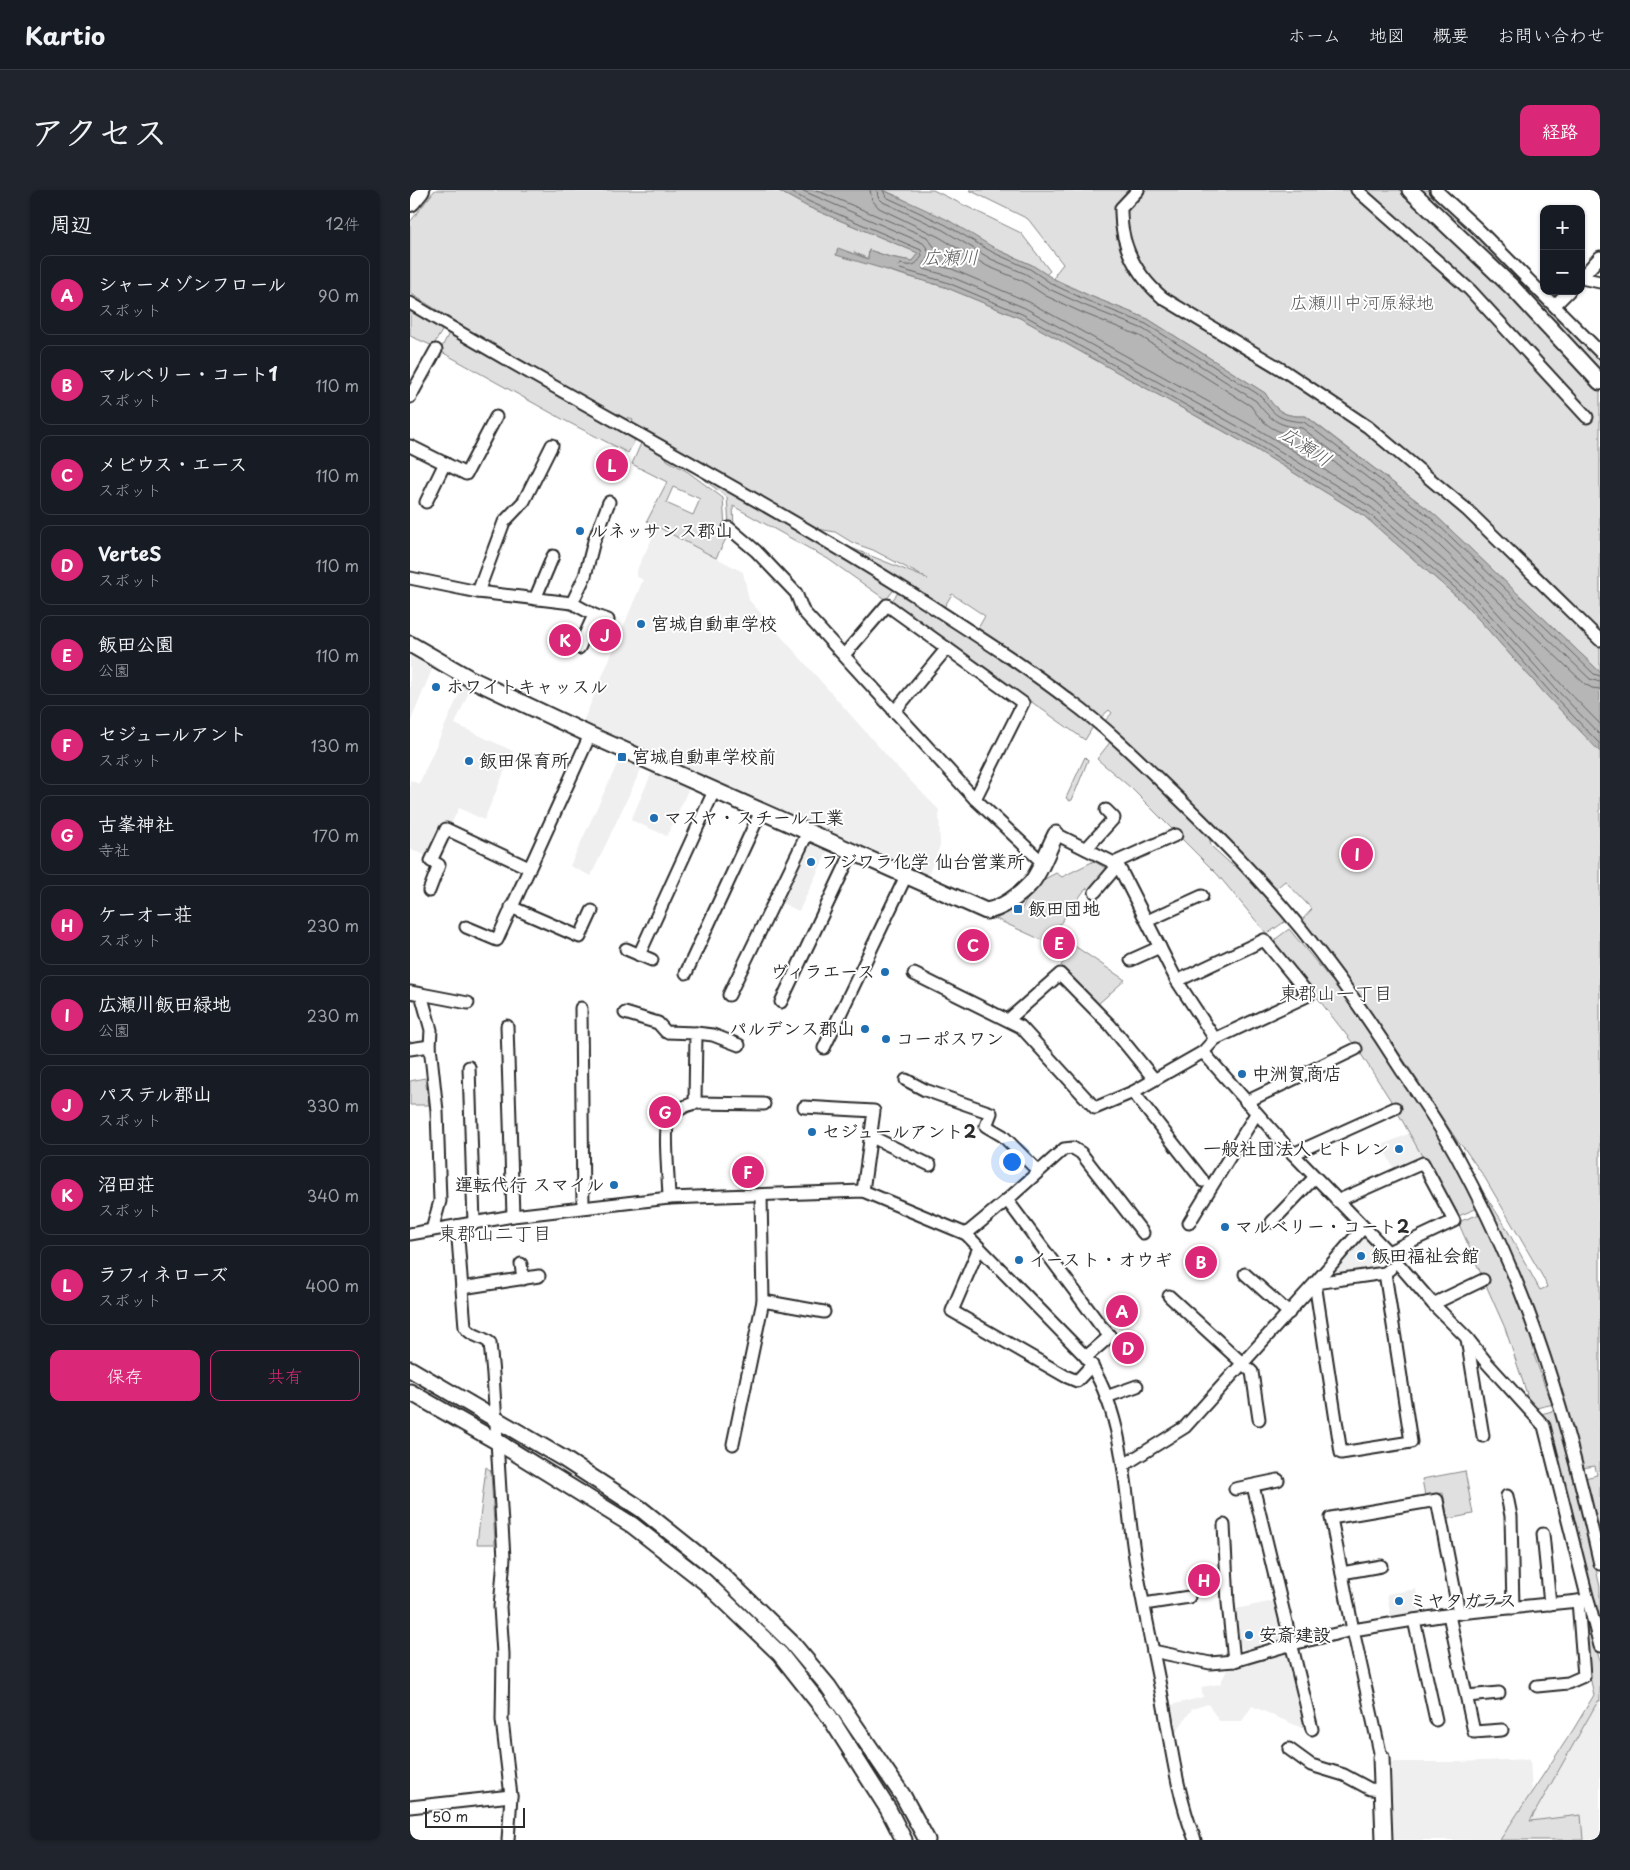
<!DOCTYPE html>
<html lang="ja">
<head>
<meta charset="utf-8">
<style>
	:root { --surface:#171b24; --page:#20242c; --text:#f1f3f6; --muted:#9ea1a6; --line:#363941; --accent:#db2777 }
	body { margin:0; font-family:"Playpen Sans","Klee One",sans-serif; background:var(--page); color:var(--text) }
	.controls { position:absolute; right:15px; top:15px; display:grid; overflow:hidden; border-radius:10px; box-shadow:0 1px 4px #0004 }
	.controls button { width:45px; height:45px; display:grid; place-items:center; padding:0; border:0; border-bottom:1px solid var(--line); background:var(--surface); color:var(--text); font:25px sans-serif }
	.scale { position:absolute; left:15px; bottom:12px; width:100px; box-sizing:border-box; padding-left:5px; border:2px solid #2b2b2b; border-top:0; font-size:14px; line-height:18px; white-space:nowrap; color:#2b2b2b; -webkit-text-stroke:4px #fff; paint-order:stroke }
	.you { position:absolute; left:601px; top:971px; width:18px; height:18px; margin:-12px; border:4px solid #fff; border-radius:50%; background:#1a73e8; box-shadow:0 0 0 8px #1a73e833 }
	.badge { display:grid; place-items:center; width:32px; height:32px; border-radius:50%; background:var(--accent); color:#fff; font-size:16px; font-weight:700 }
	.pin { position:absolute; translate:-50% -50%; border:2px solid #fff; box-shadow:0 1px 5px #0006 }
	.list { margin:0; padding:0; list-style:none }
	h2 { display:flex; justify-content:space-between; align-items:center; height:65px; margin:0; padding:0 20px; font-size:21px }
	h2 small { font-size:16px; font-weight:400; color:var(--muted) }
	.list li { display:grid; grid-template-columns:32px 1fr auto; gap:15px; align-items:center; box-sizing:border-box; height:80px; margin:0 10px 10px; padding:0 10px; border:1px solid var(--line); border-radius:10px }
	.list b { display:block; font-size:19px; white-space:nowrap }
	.list p { margin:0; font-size:16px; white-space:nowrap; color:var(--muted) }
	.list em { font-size:16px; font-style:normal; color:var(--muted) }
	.actions { display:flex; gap:10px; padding:15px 20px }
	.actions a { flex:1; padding:11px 0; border:1px solid var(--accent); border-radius:10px; text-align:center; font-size:18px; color:var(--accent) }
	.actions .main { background:var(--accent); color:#fff }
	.map { position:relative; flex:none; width:1190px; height:1650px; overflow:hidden; border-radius:10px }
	header { display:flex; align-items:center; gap:30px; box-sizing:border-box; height:70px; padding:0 25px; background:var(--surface); border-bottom:1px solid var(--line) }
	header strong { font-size:24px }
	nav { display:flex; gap:28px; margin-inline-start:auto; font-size:18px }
	.intro { display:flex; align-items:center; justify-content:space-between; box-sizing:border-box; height:120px; padding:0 30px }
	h1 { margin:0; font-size:35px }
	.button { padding:12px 22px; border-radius:10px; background:var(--accent); color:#fff; font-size:18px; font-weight:700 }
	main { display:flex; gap:30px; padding:0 30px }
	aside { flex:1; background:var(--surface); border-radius:10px; box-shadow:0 1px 4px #0004 }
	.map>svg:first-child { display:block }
</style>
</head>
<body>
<header>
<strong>Kartio</strong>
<nav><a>ホーム</a><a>地図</a><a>概要</a><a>お問い合わせ</a></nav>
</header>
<div class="intro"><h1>アクセス</h1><a class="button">経路</a></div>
<main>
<aside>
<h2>周辺<small>12件</small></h2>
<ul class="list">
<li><span class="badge">A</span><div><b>シャーメゾンフロール</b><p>スポット</p></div><em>90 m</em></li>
<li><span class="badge">B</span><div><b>マルベリー・コート1</b><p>スポット</p></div><em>110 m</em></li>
<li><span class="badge">C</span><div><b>メビウス・エース</b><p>スポット</p></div><em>110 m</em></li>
<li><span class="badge">D</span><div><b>VerteS</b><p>スポット</p></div><em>110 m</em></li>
<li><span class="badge">E</span><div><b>飯田公園</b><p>公園</p></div><em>110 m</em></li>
<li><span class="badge">F</span><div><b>セジュールアント</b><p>スポット</p></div><em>130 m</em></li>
<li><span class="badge">G</span><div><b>古峯神社</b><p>寺社</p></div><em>170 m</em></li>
<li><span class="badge">H</span><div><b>ケーオー荘</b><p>スポット</p></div><em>230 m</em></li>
<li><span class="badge">I</span><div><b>広瀬川飯田緑地</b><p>公園</p></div><em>230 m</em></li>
<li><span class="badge">J</span><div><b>パステル郡山</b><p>スポット</p></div><em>330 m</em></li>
<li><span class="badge">K</span><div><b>沼田荘</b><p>スポット</p></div><em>340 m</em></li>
<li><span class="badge">L</span><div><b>ラフィネローズ</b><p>スポット</p></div><em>400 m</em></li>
</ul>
<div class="actions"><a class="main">保存</a><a>共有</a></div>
</aside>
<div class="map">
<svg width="1190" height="1650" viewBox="0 0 1190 1650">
	<rect width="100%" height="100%" fill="#fff"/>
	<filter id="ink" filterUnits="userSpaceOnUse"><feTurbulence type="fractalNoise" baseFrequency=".02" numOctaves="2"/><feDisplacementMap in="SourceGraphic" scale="10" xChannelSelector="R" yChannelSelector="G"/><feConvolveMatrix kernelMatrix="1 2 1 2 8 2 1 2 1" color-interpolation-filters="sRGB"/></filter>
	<g filter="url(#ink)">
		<!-- built -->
		<g fill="#efefef">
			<polygon points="248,337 333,382 339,410 485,575 529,620 530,656 517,688 172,534 233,390 226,386 228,377"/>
			<polygon points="0,463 23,477 0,533"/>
			<polygon points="54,493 61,497 45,534 103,561 74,630 49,618 40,636 33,633 19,667 0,659 0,590 9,594"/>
			<polygon points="210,568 232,577 181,686 160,676"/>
			<polygon points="242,582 279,598 257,646 221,630"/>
			<polygon points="402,653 418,660 389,721 370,712 397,655"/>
			<polygon points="1000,943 1014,969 985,982 972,955"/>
			<polygon points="951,1046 955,1046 968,1059 970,1078 967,1080 919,1087 918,1084"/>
			<polygon points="1006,1399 1010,1424 981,1428 977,1404"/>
			<polygon points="863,1411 875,1449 836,1461 829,1456 826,1419"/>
			<polygon points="877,1463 894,1539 842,1516 832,1531 809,1531 798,1514 782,1519 765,1544 761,1515 793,1507 791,1497 810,1494 818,1478"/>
			<polygon points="1189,1510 1190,1511 1190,1650 1173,1650 1171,1625 1119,1631"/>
			<polygon points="1120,1569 1122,1602 1090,1650 981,1650 979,1572 1048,1572"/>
		</g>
		<!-- green -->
		<g fill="#e0e0e0" stroke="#868686" fill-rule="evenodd">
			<path d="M25 0H367L398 17 508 63 502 71 480 67 459 60 458 69 444 62 479 81 535 97 610 128 842 257 954 326 1054 413 1138 507 1185 555 1190 562V1352L1175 1288 1187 1285 1185 1276 1172 1278 1064 988 1094 1034 1130 1100 1137 1097 1134 1089 1075 988 1054 958 1048 952C999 877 949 800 891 731L902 719 875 691 863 701C810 641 755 584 693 533L702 523 699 520 689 529C651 496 610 466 567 440L575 426 542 404 533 419 439 357 518 389 463 360 443 353 425 342 408 339 221 235 223 230 218 227 215 231 131 185 121 175 76 151 0 103V32Z"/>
			<polygon points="473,0 523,0 611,43 640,81 636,85 622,75 586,59 487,6"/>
			<path d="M559 0H992L1087 91 1190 201V482L1024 324 896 226C874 227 866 221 855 203L738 129 680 106 644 89 646 83 653 74 618 29Z"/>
			<polygon points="1007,0 1024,0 1118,91 1109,98"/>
			<polygon points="1119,93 1190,168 1190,186 1111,101"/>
			<polygon points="0,119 33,139 23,156 0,146"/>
			<polygon points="39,143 225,250 218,263 154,230 30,161"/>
			<path d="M232 251 254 263 257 270 278 282 313 308 315 338 319 343 306 368 237 331 257 292 222 274ZM263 297 290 309 283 325 256 313Z"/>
			<polygon points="280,276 486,397 476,410 418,369 323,316 324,338 319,336 317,307 281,280"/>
			<polygon points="490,400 596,469 684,535 675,550 481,412"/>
			<polygon points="701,551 799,645 801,656 822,675 831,678 877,730 857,744 808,685 721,598 687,569"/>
			<polygon points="675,567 678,570 662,610 660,611 656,608"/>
			<polygon points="684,671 695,678 696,683 681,701 676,698 644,742 715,790 688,814 651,775 662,764 586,729 601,721 609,723 627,693 646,683 652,687"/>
			<polygon points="879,739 921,790 927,792 1026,939 1068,1018 1046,1027 983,914 949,861 863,751"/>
			<polygon points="15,888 19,915 0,915 0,891"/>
			<polygon points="1070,1024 1112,1117 1126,1159 1124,1165 1137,1202 1142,1206 1144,1214 1126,1218 1114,1208 1117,1204 1095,1138 1048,1032"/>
			<polygon points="1146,1220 1166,1288 1190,1397 1190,1438 1144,1250 1139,1236 1131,1224"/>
			<polygon points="76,1277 81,1281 85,1354 67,1354"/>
			<polygon points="1055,1281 1063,1324 1038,1329 1033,1303 1015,1306 1012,1289"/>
			<polygon points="1175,1420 1190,1471 1190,1511 1188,1511 1120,1631 1171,1625 1173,1650 1090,1650 1163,1540 1184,1505 1180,1487"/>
		</g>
		<!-- water -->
		<path fill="#b6b6b6" stroke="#7e7e7e" d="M367 0H473L538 30 586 59 622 75 644 89 680 106 738 129 855 203C866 221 874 227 895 226L1024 324 1190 482V562L1138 507 1054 413 954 326 842 257 610 128 535 97 426 65 428 58 458 69 459 60 480 67 502 71 508 63 398 17Z"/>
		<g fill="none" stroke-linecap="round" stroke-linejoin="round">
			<!-- shore -->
			<g stroke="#636363" stroke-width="1">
				<path d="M377 0 400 12 511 60 512 66C505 77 502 76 490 74L488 77 490 79 536 92 612 124 844 253 957 322 1058 409 1141 503 1190 554"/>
				<polyline points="391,0 513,53 517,58 519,64 513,76 514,79 539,86 615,118 847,247 961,317 1062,405 1146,499 1190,545"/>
				<polyline points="406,0 517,47 525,58 526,75 542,79 619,112 851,241 965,311 1067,400 1151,494 1190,534"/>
				<path d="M460 0 462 10 469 18 529 47 577 76 613 91 636 106 673 123 730 146 841 216C853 235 867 244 890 246L1012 339 1175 494 1182 498 1190 499"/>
				<path d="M467 0 468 7 473 12 533 40 581 69 616 84 639 99 676 116 733 139 846 211C860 230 869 236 892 238L1017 333 1180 489 1190 492"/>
				<path d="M473 0 476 7 536 35 584 63 620 79 642 94 678 111 736 134 851 206C865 227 870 230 894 232L1021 328 1184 484 1190 486"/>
			</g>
			<defs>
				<g id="street">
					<path d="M728 0 711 18C710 55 725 84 753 108L876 182 958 237 1057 320 1190 450"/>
					<polyline points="947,0 1060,100 1177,227"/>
					<polyline points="1026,0 1067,38 1190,162"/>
					<polyline points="1171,88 1190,67"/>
					<polyline points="1171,88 1190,92"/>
					<path d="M0 113C171 216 350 306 518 414 566 445 615 476 660 511 697 538 729 570 762 602 808 646 852 691 892 740 928 785 961 832 992 881 1011 908 1030 936 1046 965 1073 1015 1098 1068 1118 1121 1149 1203 1171 1289 1190 1374"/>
					<polyline points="1145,115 1159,101"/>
					<polyline points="0,207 26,160"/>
					<polyline points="0,256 56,284 86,227"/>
					<polyline points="16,312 35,273"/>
					<polyline points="319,338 346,361 386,403 393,421 565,609 632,672"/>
					<polyline points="0,388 68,402 162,413 175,386 184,351 199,312"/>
					<polyline points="68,402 94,332 114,311 142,255"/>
					<polyline points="125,409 143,366"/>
					<polyline points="162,413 184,425 169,458"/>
					<polyline points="184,425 198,430"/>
					<polyline points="434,465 477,415 613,513 565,609"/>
					<polyline points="484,522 537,458"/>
					<polyline points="646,644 708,675 767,791 805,849 793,862"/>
					<polyline points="676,659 704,628 696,620"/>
					<polyline points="706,672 766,645"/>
					<polyline points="19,701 29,675 21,671 36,639 119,678"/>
					<polyline points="685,702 708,675"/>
					<polyline points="101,717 170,747 182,721"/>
					<polyline points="737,731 792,706"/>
					<polyline points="56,737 87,750 180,545"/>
					<polyline points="216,759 242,770"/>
					<polyline points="229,765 304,601"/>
					<polyline points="721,770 750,757"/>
					<polyline points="276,783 351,621"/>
					<polyline points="504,784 611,837 685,918 723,902 793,862 883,964 978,1062 1023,1114 1057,1148 1076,1172 1134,1236 1178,1410 1049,1423 1004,1430 943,1440 882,1454 824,1471 800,1473 743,1461"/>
					<polyline points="767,791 854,750 899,805 805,849"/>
					<polyline points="0,802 11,804 21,840 20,856 27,921 30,1011 22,1040"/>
					<polyline points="11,804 58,813"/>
					<polyline points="319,805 398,642"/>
					<polyline points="371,812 442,662"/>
					<polyline points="171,818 173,1017"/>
					<path d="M215 823 248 833 256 842 286 843 285 913C273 916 263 922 258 933 254 941 259 996 259 1008"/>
					<polyline points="598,830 650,784 700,835 744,889"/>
					<polyline points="97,836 103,1026"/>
					<polyline points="286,843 303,845 329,855"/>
					<polyline points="414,858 496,686"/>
					<polyline points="0,859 20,856"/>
					<polyline points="59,877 64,1033"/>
					<polyline points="496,890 515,900 581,923 576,936 593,946 628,981"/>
					<polyline points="723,902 793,991"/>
					<polyline points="836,912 946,859"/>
					<polyline points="285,913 354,914"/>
					<polyline points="394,917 464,921 453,1001"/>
					<polyline points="460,946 520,975"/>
					<polyline points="883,964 985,918"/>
					<polyline points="597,1010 654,959 663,958 671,963 733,1043"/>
					<polyline points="927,1011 1013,973 1044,1031 978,1062"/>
					<polyline points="862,1032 905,987"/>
					<polyline points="779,1033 846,924"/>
					<path d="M47 1036 55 1137C60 1146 72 1146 80 1153L83 1184 94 1368 90 1417 93 1464 92 1530 101 1606 98 1650"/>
					<polyline points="953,1038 905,1093 931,1263 1001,1252 975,1083"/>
					<path d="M0 1044 103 1026 259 1008 453 1001 556 1044 676 1167C716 1226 714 1300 725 1368 733 1418 745 1467 754 1517 762 1562 768 1607 785 1650"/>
					<polyline points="556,1044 597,1010 690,1135 700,1146 676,1167"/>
					<polyline points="569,1058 542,1121 655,1186 667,1191 682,1175"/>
					<polyline points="111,1074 113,1089"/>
					<polyline points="835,1084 879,1123"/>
					<polyline points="52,1098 129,1086"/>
					<polyline points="759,1106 842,1182 849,1229"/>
					<polyline points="353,1111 414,1122"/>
					<polyline points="1023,1114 1073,1090"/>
					<polyline points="1057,1149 1073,1246"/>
					<polyline points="696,1207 727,1196"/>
					<polyline points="323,1254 353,1111 351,1005"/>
					<polyline points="714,1275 775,1237 905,1093 975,1083 980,1079"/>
					<polyline points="843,1296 902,1539"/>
					<polyline points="825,1299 868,1290"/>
					<polyline points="1097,1306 1101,1326 1103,1418"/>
					<polyline points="814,1335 818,1413 824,1471"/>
					<polyline points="1133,1344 1140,1414"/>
					<polyline points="932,1383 971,1376"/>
					<polyline points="1178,1410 1190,1456"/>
					<polyline points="734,1414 779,1407"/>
					<polyline points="1039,1425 1064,1542 1092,1540"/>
					<polyline points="1004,1430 1026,1530"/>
					<polyline points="1127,1496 1158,1493 1174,1486 1168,1411"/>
					<polyline points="1057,1506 1089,1503"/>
					<polyline points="879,1559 901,1575 934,1585 960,1599 973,1600"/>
					<polyline points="971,1567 943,1440 921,1328 1027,1310 1049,1423"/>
					<polyline points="0,1617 101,1606"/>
				</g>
				<g id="secondary">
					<polyline points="1000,0 1103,98 1190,192"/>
					<path d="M0 454 59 488 180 545 576 721C591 719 609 706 619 695 629 686 639 657 646 644"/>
					<polyline points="0,1179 154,1269 231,1319 306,1379 382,1453 418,1496 493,1606 517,1650"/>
					<polyline points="0,1202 86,1251 222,1335 295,1392 370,1464 419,1526 478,1619 494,1650"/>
					<polyline points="971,1567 974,1650"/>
				</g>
				<polyline id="highway" points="0,11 9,0"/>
			</defs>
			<!-- street casing -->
			<use href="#street" stroke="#2b2b2b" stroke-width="15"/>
			<!-- secondary casing -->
			<use href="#secondary" stroke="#2b2b2b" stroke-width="19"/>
			<!-- highway casing -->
			<use href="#highway" stroke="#2b2b2b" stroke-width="24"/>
			<!-- street -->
			<use href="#street" stroke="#fff" stroke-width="11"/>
			<!-- secondary -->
			<use href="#secondary" stroke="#fff" stroke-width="15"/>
			<!-- highway -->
			<use href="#highway" stroke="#fff" stroke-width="20"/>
		</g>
	</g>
	<!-- markers -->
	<g fill="#1f6fb2" stroke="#fff" stroke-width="2">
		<circle cx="170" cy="341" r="5"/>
		<circle cx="231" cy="434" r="5"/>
		<circle cx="26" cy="497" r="5"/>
		<rect x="207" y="562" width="10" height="10" rx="2.5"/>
		<circle cx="59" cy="571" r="5"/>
		<circle cx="244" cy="628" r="5"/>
		<circle cx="401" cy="672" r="5"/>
		<rect x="603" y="714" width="10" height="10" rx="2.5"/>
		<circle cx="475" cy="782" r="5"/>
		<circle cx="455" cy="839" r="5"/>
		<circle cx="476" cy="849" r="5"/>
		<circle cx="832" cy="884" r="5"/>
		<circle cx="402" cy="942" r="5"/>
		<circle cx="989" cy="959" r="5"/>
		<circle cx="204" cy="995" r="5"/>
		<circle cx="815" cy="1037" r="5"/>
		<circle cx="951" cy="1066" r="5"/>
		<circle cx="609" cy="1070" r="5"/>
		<circle cx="989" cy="1411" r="5"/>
		<circle cx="839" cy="1445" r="5"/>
	</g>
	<g text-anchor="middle" stroke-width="4" stroke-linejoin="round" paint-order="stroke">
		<!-- park labels -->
		<g font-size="18" fill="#585858" stroke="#fff">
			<text x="952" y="119">広瀬川中河原緑地</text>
		</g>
		<!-- poi labels -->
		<g font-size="18" font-weight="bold" fill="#2b2b2b" stroke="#fff" text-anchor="start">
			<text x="180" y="347">ルネッサンス郡山</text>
			<text x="241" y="440">宮城自動車学校</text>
			<text x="36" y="503">ホワイトキャッスル</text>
			<text x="222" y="573">宮城自動車学校前</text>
			<text x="69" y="577">飯田保育所</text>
			<text x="254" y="634">マスヤ・スチール工業</text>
			<text x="411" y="678">フジワラ化学 仙台営業所</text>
			<text x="618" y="725">飯田団地</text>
			<text x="465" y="788" text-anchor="end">ヴィラエース</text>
			<text x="445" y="845" text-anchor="end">パルデンス郡山</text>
			<text x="486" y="855">コーポスワン</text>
			<text x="842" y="890">中洲賀商店</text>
			<text x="412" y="948">セジュールアント2</text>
			<text x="979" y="965" text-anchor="end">一般社団法人 ヒトレン</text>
			<text x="194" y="1001" text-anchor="end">運転代行 スマイル</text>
			<text x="825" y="1043">マルベリー・コート2</text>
			<text x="961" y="1072">飯田福祉会館</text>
			<text x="619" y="1076">イースト・オウギ</text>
			<text x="999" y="1417">ミヤタガラス</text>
			<text x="849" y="1451">安斎建設</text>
		</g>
		<!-- water labels -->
		<g font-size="19" font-style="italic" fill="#5c5c5c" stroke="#fff">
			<text x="540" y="74">広瀬川</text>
			<text transform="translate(896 256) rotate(33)" y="7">広瀬川</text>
		</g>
		<!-- neighbourhood labels -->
		<g font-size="19" fill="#2b2b2b" stroke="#fff">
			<text x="926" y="810">東郡山一丁目</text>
			<text x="85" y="1050">東郡山二丁目</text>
		</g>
	</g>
</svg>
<div class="controls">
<button>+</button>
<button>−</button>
</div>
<div class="scale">50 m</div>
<div class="you"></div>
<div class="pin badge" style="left:712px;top:1121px">A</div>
<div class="pin badge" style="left:791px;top:1072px">B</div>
<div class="pin badge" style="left:563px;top:755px">C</div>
<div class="pin badge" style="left:718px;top:1158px">D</div>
<div class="pin badge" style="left:649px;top:753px">E</div>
<div class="pin badge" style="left:338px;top:982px">F</div>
<div class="pin badge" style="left:255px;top:922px">G</div>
<div class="pin badge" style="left:794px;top:1390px">H</div>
<div class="pin badge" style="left:947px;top:664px">I</div>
<div class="pin badge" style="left:195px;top:445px">J</div>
<div class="pin badge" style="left:155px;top:450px">K</div>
<div class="pin badge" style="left:202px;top:275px">L</div>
</div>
</main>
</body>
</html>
